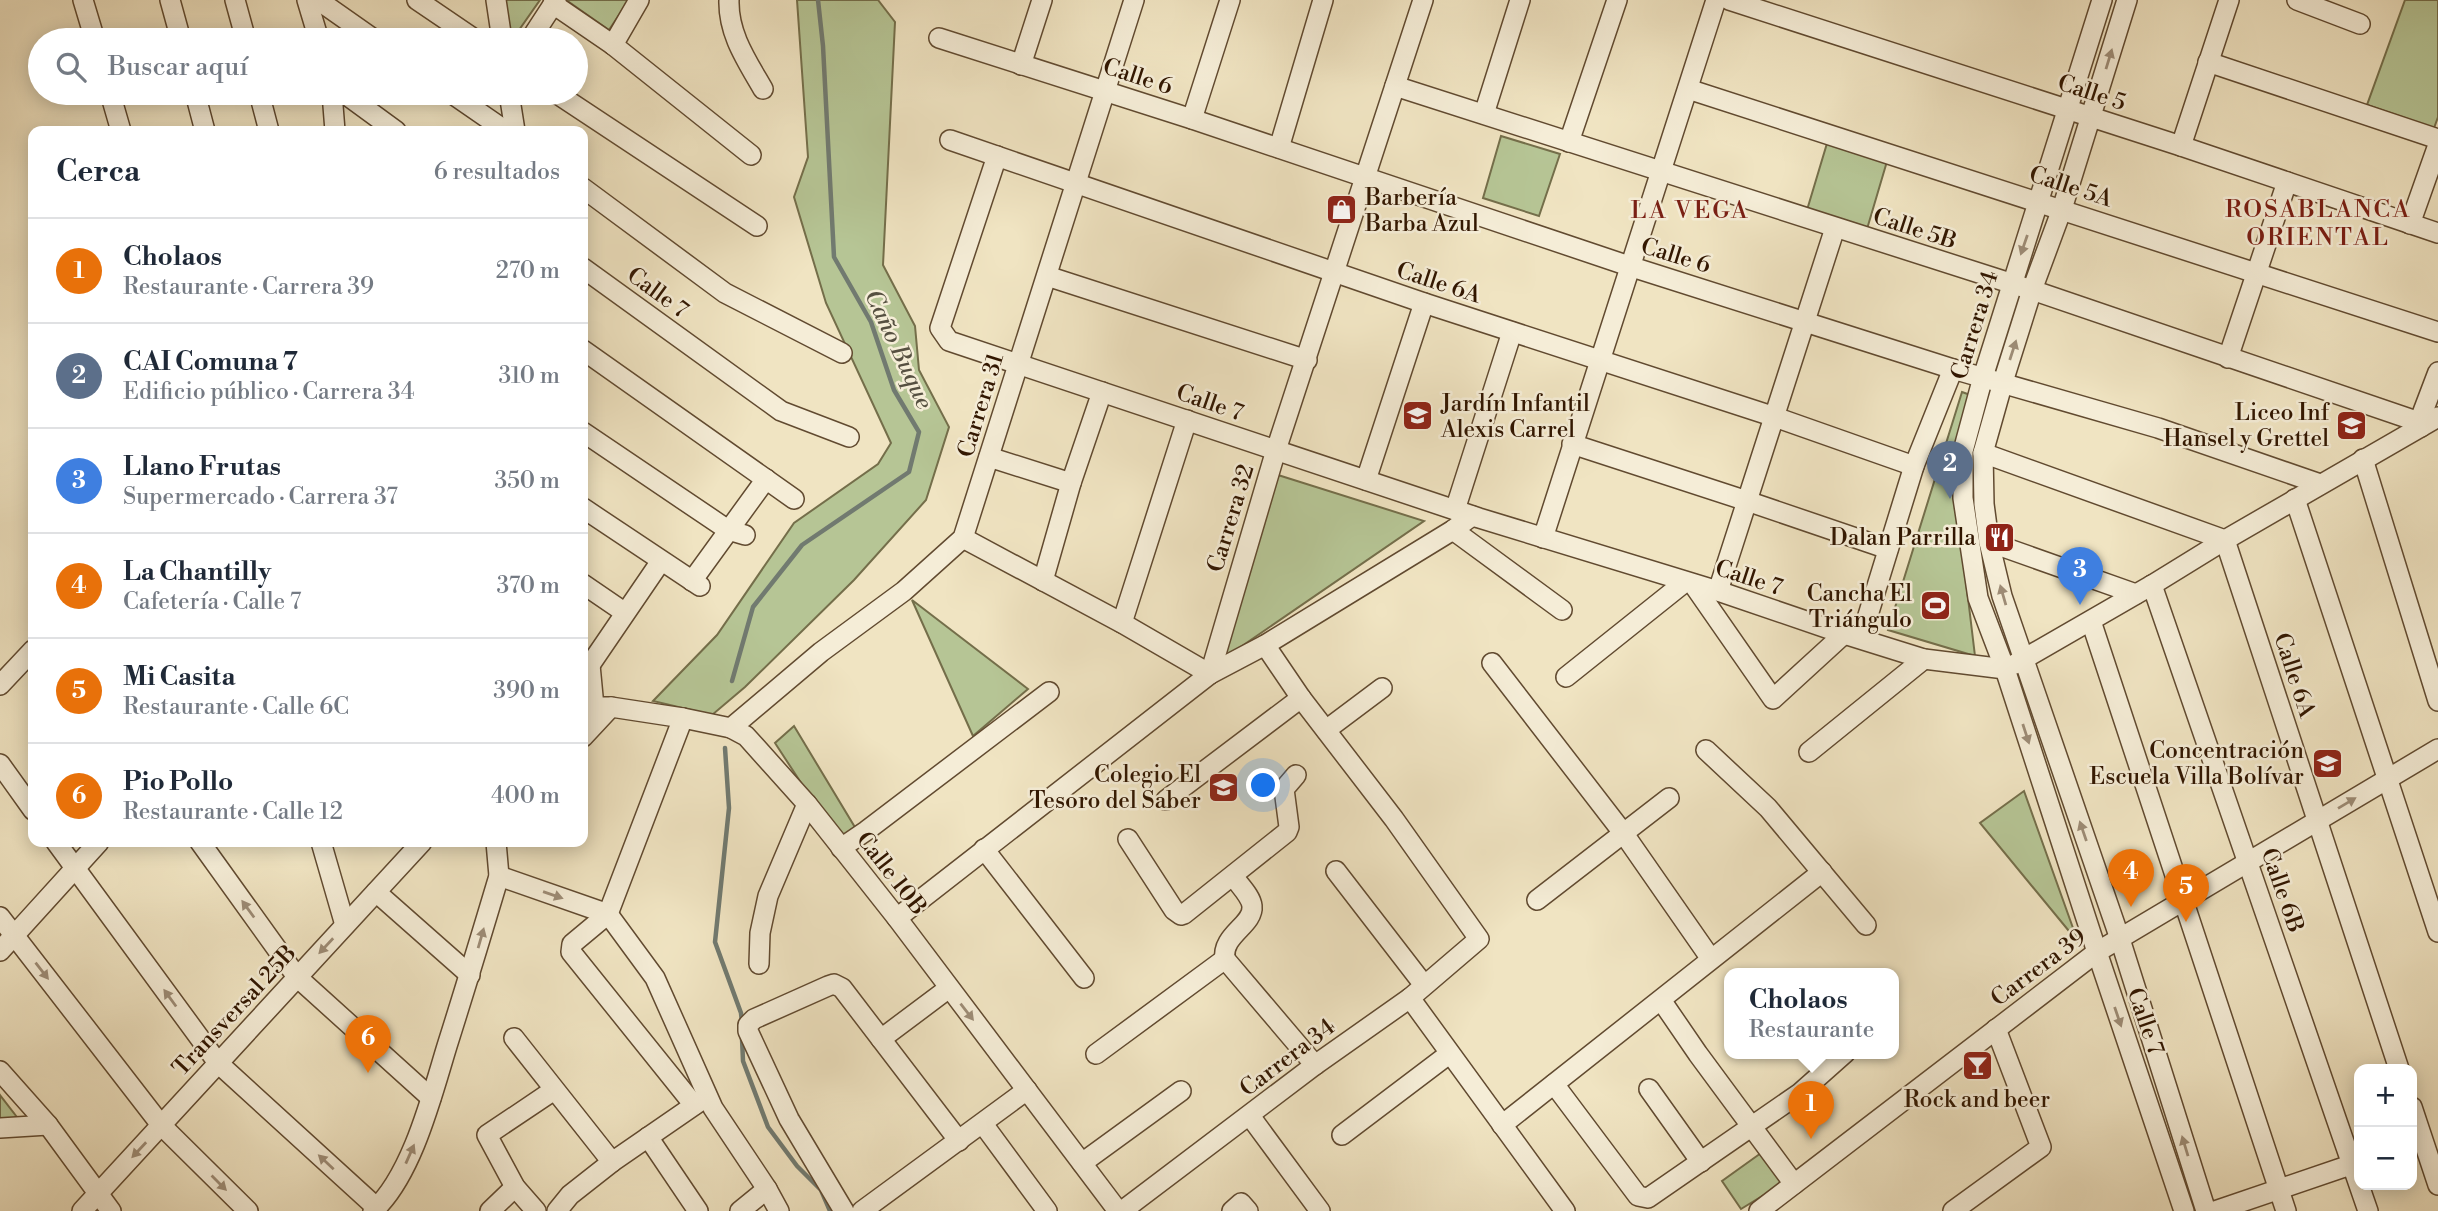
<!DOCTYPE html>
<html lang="es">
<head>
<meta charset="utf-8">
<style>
	:root { --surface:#fff; --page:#f6f6f7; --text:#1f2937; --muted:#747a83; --line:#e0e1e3; --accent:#8f2418 }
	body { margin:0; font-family:"Libre Bodoni",serif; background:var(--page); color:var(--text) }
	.controls { position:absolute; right:21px; bottom:21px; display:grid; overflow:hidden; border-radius:14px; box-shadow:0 4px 18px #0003 }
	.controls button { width:63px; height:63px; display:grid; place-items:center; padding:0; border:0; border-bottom:2px solid var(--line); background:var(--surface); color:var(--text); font:35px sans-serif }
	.you { position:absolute; left:1264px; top:786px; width:24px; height:24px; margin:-18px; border:5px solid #fff; border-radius:50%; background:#1a73e8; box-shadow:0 0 0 10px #1a73e833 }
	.badge { display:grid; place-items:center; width:46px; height:46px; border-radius:50%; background:var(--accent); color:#fff; font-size:23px; font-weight:700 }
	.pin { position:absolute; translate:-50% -58px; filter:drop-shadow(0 2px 4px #0008) }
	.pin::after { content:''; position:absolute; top:37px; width:24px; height:21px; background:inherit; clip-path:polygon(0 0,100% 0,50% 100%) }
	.popup { position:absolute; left:1724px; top:968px; width:175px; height:91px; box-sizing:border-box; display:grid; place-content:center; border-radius:14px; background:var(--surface); filter:drop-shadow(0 2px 5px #0005); font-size:23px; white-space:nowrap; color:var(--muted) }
	.popup b { font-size:26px; color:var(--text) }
	.popup::after { content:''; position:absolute; left:50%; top:100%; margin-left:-14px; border:14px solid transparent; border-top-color:var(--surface) }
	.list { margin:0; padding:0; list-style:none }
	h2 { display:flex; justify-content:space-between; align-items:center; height:91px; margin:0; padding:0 28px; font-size:30px }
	h2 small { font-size:23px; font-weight:400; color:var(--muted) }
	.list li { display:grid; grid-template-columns:46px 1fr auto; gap:21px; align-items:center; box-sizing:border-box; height:105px; padding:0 28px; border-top:2px solid var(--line) }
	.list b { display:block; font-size:26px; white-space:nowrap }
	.list p { margin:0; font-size:23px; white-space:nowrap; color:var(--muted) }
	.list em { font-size:23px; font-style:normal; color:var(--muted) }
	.icon { flex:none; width:38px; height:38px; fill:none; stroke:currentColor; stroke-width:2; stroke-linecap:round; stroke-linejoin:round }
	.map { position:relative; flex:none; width:2438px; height:1211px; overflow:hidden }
	.search { position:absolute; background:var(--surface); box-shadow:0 4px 18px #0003; left:28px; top:28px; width:560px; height:77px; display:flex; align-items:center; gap:18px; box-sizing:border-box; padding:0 24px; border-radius:38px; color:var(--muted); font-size:26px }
	.panel { position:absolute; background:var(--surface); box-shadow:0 4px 18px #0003; left:28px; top:126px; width:560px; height:721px; border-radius:14px }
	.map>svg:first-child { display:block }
</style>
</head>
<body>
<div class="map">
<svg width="2438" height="1211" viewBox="0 0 2438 1211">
	<rect width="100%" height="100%" fill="#f0e4c2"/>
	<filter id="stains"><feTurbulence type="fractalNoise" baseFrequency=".00286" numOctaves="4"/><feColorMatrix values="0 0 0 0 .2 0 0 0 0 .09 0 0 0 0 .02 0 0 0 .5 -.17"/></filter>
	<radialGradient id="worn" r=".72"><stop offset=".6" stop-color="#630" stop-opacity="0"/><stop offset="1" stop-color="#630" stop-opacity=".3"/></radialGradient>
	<!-- green -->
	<g fill="#b6c595" stroke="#746e4a" stroke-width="2">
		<polygon points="503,0 540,0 512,40 509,40"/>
		<polygon points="566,0 629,0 609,30"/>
		<polygon points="797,0 878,0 895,22 883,265 915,326 919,370 949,427 926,500 854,580 745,687 712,715 653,701 717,635 794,523 878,464 891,443 826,303 794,197 808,157"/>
		<polygon points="2405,0 2438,0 2438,117 2434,128 2367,105"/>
		<polygon points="1501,136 1560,154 1539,216 1483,198"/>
		<polygon points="1828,140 1888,158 1867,229 1807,210"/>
		<polygon points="1962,392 1973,396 1962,548 1975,656 1888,630"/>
		<polygon points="1278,475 1424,521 1223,659"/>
		<polygon points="912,600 1028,689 973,736"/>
		<polygon points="794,726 859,834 841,844 775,743"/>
		<polygon points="2024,791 2078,942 1980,823"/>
		<polygon points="0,1095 20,1121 0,1122"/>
		<polygon points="1761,1153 1785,1182 1741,1209 1722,1181"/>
	</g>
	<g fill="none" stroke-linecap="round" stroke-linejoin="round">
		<!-- stream -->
		<g stroke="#717a70" stroke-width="4.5">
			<polyline points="732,681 753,607 802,545 909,472 919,432 894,390 871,322 834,257 823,46 818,0"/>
			<polyline points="725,748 729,808 715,942 741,1013 742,1023"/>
			<polyline points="742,1038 743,1061 768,1127 797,1166 821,1190 830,1211"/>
		</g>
		<defs>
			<g id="minor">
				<polyline points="83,0 95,40"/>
				<polyline points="170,0 181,40"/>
				<polyline points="235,0 246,40"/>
				<polyline points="307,0 319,40"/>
				<polyline points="318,0 375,40"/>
				<polyline points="417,0 476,40"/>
				<polyline points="496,0 502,40"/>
				<path d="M729 0C728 34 747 61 763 89"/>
				<polyline points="1729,0 2181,146 2438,233"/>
				<polyline points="2102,0 1983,377 1963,451 1963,498 1978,598 2005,669 2097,952 2184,1211"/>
				<polyline points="2127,0 2062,209 2032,290 2003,382 1983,453 1984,504 1989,542 2002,596 2120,939 2206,1211"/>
				<polyline points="2297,0 2360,24"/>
				<polyline points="553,4 613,45 751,155"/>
				<polyline points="939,38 1192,119 1629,266 1953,369 2158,428 2320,484"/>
				<polyline points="530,40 556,0"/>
				<polyline points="613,45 639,0"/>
				<polyline points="2208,62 2438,139"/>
				<polyline points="1021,65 1042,0"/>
				<polyline points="1395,86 2032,290 2419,422"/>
				<polyline points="1688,89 2438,332"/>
				<polyline points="110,93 121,131"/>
				<polyline points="195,93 205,131"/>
				<polyline points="259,93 269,131"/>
				<polyline points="332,93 335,131"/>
				<polyline points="344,93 396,131"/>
				<polyline points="451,93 506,131"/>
				<polyline points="509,93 515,131"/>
				<polyline points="556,93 757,226"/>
				<polyline points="1484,114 1520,0"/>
				<polyline points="1192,119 1230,0"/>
				<polyline points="950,140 1424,303 1775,417 1914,466"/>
				<polyline points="1569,142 1617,0"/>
				<polyline points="2181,146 2229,0"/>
				<polyline points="1279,148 1323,0"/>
				<polyline points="997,156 940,328 949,341 1479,518 1718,591 1844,634 1924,659 2005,669"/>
				<polyline points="583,188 725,293 842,353"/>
				<polyline points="2410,224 2438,145"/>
				<polyline points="583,268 781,411 849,437"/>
				<polyline points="1047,276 1307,360"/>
				<polyline points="583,350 794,499"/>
				<polyline points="2228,358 2287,182"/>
				<polyline points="2421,427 2419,422 2438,372"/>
				<polyline points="583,432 728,530 745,535"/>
				<polyline points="1572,444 1747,501 1888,549"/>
				<polyline points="1983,453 2225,540 2399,1069"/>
				<polyline points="989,457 1071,483"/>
				<polyline points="2363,459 2438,701"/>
				<polyline points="1366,480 1424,303"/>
				<polyline points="2295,499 2438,932"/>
				<polyline points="583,508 700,586"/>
				<polyline points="1455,510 1512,332"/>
				<polyline points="1453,530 1562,610"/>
				<polyline points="963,538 1122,623 1210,674"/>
				<polyline points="1543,538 1716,0"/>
				<polyline points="1989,542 2136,594"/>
				<polyline points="692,581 766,479"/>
				<polyline points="1043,581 1071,483 1102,392"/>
				<polyline points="583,584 624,612"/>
				<polyline points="1693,584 1773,699 1844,634"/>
				<polyline points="2152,585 2368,1211"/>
				<polyline points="1718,591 1835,228"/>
				<polyline points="2091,621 2286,1211"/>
				<polyline points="1122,623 1187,420"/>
				<polyline points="1861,638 1914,466 1953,369"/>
				<polyline points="583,660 590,665 594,707"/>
				<polyline points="1492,663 1624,834 1711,959"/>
				<polyline points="2015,664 2152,585 2225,540 2438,417"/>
				<polyline points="590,665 661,561"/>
				<polyline points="1210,674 1276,450 1423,0"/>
				<polyline points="1566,677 1685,582"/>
				<polyline points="0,685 33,650"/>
				<polyline points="583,711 594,707 611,707 683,718 731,728 746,736 807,804 897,918 1118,1211"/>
				<polyline points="683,718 608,914 572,944 571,952 694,1105"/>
				<polyline points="731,728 821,652 904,591 963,538 1134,0"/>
				<polyline points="1326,730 1382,688"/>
				<polyline points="583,737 611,707"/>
				<polyline points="1706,750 1768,808 1866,925"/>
				<polyline points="1809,752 1924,659"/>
				<polyline points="0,764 33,810"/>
				<polyline points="1166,800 1301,698"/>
				<polyline points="1128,839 1174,910 1181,915 1184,914 1287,832 1289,827 1284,789 1296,775"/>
				<polyline points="56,842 218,1063 377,1208"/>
				<polyline points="200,842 297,977 431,1098"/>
				<polyline points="321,842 345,925"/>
				<polyline points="841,848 866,831 1049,692"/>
				<polyline points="984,849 1084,978"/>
				<polyline points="1336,871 1424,985"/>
				<polyline points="499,876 608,914 655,978 713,1108 767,1189 779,1211"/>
				<polyline points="376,892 470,975"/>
				<polyline points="1537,900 1669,798"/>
				<polyline points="0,917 161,1125 248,1211"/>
				<polyline points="897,918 1210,674 1265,645 1453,530 1472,516"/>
				<polyline points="0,951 99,842"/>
				<polyline points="1225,959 1315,1065"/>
				<path d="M1225 959C1221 935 1254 925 1252 906 1251 896 1239 885 1234 877"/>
				<polyline points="759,964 760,933 768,896 807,804"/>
				<polyline points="1410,998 1565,1211"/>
				<polyline points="1661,1000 1698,1054 1794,1184"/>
				<polyline points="514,1038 612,1162"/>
				<polyline points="881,1039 949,988"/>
				<polyline points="1096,1054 1225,959"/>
				<polyline points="0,1071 48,1125 111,1211"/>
				<polyline points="1554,1084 1638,1196 1648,1198 1800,1093 1845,1053"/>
				<polyline points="1649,1089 1701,1162"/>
				<polyline points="2412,1107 2438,1185"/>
				<polyline points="1250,1116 1320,1211"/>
				<polyline points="983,1124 1047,1211"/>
				<polyline points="1502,1125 1822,872"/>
				<polyline points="0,1128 48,1125"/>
				<polyline points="1342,1135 1449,1054"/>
				<polyline points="648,1137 698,1211"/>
				<polyline points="1082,1163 1181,1091"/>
				<polyline points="82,1211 422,842"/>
				<path d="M373 1211C412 1176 432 1095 447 1046 465 989 482 933 499 876L496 842"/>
				<polyline points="490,1211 515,1187"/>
				<polyline points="536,1211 515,1187 487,1135 554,1090"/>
				<polyline points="557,1211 570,1195 612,1162 702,1100"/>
				<polyline points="740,1211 767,1189"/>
				<polyline points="844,1211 789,1119 748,1031 748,1025 754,1019 828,986 834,984 842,988 959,1141"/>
				<polyline points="862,1211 1027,1090"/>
				<polyline points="1122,1211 1315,1065 1410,998 1479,939 1394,819 1301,698 1265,645"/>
				<polyline points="1232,1211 1241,1203 1248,1211"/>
				<polyline points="1759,1211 2097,952 2438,749"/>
				<polyline points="1953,1211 2041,1147 1996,1029"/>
				<polyline points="2215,1211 2359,1162"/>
			</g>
		</defs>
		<!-- minor casing -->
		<use href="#minor" stroke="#614a30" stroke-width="22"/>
		<!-- minor -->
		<use href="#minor" stroke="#f5edd7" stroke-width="19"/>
	</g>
	<!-- one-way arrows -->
	<defs><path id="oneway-solid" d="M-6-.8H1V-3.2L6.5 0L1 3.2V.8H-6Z" transform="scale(1.75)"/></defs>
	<g fill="#9d8c76">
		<use href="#oneway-solid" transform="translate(2109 59) rotate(-73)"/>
		<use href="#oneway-solid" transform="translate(2024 245) rotate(109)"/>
		<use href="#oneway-solid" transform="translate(2013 350) rotate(-72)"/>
		<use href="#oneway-solid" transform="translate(2003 595) rotate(-106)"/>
		<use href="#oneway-solid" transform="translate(2026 734) rotate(72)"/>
		<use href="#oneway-solid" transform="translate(2347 803) rotate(-31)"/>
		<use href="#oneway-solid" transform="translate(2083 831) rotate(-109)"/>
		<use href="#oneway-solid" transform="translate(553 895) rotate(19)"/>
		<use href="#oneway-solid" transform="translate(248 909) rotate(-126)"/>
		<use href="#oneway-solid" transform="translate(481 938) rotate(-74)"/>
		<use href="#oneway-solid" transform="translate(326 946) rotate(133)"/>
		<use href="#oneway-solid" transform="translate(42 971) rotate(52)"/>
		<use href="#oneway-solid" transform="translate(170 998) rotate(-126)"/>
		<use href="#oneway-solid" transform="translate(967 1012) rotate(52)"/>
		<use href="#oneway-solid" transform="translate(2118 1017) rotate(71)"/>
		<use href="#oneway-solid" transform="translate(2185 1146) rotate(-107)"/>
		<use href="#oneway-solid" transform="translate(139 1150) rotate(133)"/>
		<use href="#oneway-solid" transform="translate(410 1154) rotate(-66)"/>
		<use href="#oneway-solid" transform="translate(326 1162) rotate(-137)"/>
		<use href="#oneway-solid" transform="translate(219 1183) rotate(45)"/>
	</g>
	<!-- icons -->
	<defs>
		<symbol id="shop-square" viewBox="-11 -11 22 22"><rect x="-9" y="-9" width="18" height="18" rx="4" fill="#8f2418" stroke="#f5edd7"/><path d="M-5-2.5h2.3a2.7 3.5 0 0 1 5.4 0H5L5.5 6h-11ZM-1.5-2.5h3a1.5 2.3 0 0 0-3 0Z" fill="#fff"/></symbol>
		<symbol id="school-square" viewBox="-11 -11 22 22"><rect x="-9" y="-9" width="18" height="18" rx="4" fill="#8f2418" stroke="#f5edd7"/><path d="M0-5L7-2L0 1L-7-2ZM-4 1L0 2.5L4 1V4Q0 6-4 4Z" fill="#fff"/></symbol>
		<symbol id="restaurant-square" viewBox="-11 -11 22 22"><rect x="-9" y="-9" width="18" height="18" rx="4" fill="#8f2418" stroke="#f5edd7"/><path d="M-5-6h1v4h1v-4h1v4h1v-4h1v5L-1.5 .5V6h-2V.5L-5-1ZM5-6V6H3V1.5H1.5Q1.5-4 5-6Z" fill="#fff"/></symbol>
		<symbol id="stadium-square" viewBox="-11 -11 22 22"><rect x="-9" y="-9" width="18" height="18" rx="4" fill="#8f2418" stroke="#f5edd7"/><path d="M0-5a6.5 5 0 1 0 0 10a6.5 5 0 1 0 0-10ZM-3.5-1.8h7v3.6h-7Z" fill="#fff"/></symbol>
		<symbol id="bar-square" viewBox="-11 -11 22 22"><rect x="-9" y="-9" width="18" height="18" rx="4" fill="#8f2418" stroke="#f5edd7"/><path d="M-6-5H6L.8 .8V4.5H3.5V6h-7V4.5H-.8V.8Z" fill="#fff"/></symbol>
	</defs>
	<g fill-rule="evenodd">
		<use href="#shop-square" x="1324" y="192" width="35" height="35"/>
		<use href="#school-square" x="1400" y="398" width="35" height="35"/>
		<use href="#school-square" x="2334" y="408" width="35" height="35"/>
		<use href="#restaurant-square" x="1982" y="520" width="35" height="35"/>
		<use href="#stadium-square" x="1918" y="588" width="35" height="35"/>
		<use href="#school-square" x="2310" y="746" width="35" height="35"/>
		<use href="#school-square" x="1206" y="770" width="35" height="35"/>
		<use href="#bar-square" x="1960" y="1048" width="35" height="35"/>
	</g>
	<g text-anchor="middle" stroke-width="5" stroke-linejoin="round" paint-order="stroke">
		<!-- street labels -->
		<g font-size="23" fill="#311600" stroke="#f5edd7">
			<text transform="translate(1138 76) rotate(18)" y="8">Calle 6</text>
			<text transform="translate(2092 92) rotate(18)" y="8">Calle 5</text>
			<text transform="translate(2071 186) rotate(18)" y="8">Calle 5A</text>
			<text transform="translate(1915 228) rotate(18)" y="8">Calle 5B</text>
			<text transform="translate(1676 255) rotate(17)" y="8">Calle 6</text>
			<text transform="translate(1439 282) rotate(18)" y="8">Calle 6A</text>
			<text transform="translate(658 292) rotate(36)" y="8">Calle 7</text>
			<text transform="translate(1974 325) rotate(-73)" y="8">Carrera 34</text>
			<text transform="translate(1210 402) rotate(19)" y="8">Calle 7</text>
			<text transform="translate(980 405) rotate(-73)" y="8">Carrera 31</text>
			<text transform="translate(1230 518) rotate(-73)" y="8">Carrera 32</text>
			<text transform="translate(1749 577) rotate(18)" y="8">Calle 7</text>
			<text transform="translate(2295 675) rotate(72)" y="8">Calle 6A</text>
			<text transform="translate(892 873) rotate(52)" y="8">Calle 10B</text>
			<text transform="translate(2283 890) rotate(71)" y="8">Calle 6B</text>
			<text transform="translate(2038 967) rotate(-37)" y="8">Carrera 39</text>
			<text transform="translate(234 1010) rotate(-47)" y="8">Transversal 25B</text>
			<text transform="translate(2146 1021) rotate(71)" y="8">Calle 7</text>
			<text transform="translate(1287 1057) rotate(-37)" y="8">Carrera 34</text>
		</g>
		<!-- poi labels -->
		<g font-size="23" fill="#311600" stroke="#f5edd7" text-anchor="end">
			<text x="1365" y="205" text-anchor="start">Barbería<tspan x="1365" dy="26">Barba Azul</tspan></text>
			<text x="1441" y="411" text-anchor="start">Jardín Infantil<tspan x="1441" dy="26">Alexis Carrel</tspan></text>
			<text x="2329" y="420">Liceo Inf<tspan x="2329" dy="26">Hansel y Grettel</tspan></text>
			<text x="1976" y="545">Dalan Parrilla</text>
			<text x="1912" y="601">Cancha El<tspan x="1912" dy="26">Triángulo</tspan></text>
			<text x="2304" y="758">Concentración<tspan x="2304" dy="26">Escuela Villa Bolívar</tspan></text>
			<text x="1201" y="782">Colegio El<tspan x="1201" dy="26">Tesoro del Saber</tspan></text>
			<text x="1977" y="1107" text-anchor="middle">Rock and beer</text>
		</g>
		<!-- neighbourhood labels -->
		<g font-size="24" letter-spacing="2" fill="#7a1f14" stroke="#f5edd7">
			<text x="2318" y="217">ROSABLANCA<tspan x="2318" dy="28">ORIENTAL</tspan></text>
			<text x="1690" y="218">LA VEGA</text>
		</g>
		<!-- water labels -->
		<g font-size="24" font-style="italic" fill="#565041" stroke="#f5edd7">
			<text transform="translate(899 349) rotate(65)" y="8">Caño Buque</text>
		</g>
	</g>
	<rect width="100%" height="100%" filter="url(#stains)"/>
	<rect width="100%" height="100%" fill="url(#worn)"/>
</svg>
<div class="controls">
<button>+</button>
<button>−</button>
</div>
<div class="you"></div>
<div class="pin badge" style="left:1811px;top:1139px;background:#e8710a">1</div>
<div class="popup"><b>Cholaos</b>Restaurante</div>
<div class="pin badge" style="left:1950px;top:499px;background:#5c6f8a">2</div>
<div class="pin badge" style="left:2080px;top:605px;background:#3f7fe0">3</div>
<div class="pin badge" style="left:2131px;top:907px;background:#e8710a">4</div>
<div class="pin badge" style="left:2186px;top:922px;background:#e8710a">5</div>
<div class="pin badge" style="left:368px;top:1073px;background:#e8710a">6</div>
<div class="search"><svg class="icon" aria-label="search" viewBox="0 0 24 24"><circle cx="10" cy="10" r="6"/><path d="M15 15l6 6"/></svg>Buscar aquí</div>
<section class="panel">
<h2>Cerca<small>6 resultados</small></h2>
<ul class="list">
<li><span class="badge" style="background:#e8710a">1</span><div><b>Cholaos</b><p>Restaurante · Carrera 39</p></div><em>270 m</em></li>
<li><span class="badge" style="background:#5c6f8a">2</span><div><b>CAI Comuna 7</b><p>Edificio público · Carrera 34</p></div><em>310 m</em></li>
<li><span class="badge" style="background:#3f7fe0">3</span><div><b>Llano Frutas</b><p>Supermercado · Carrera 37</p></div><em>350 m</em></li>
<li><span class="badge" style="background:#e8710a">4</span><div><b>La Chantilly</b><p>Cafetería · Calle 7</p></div><em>370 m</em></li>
<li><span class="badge" style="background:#e8710a">5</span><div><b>Mi Casita</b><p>Restaurante · Calle 6C</p></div><em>390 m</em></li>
<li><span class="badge" style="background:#e8710a">6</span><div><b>Pio Pollo</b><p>Restaurante · Calle 12</p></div><em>400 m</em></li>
</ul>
</section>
</div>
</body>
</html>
